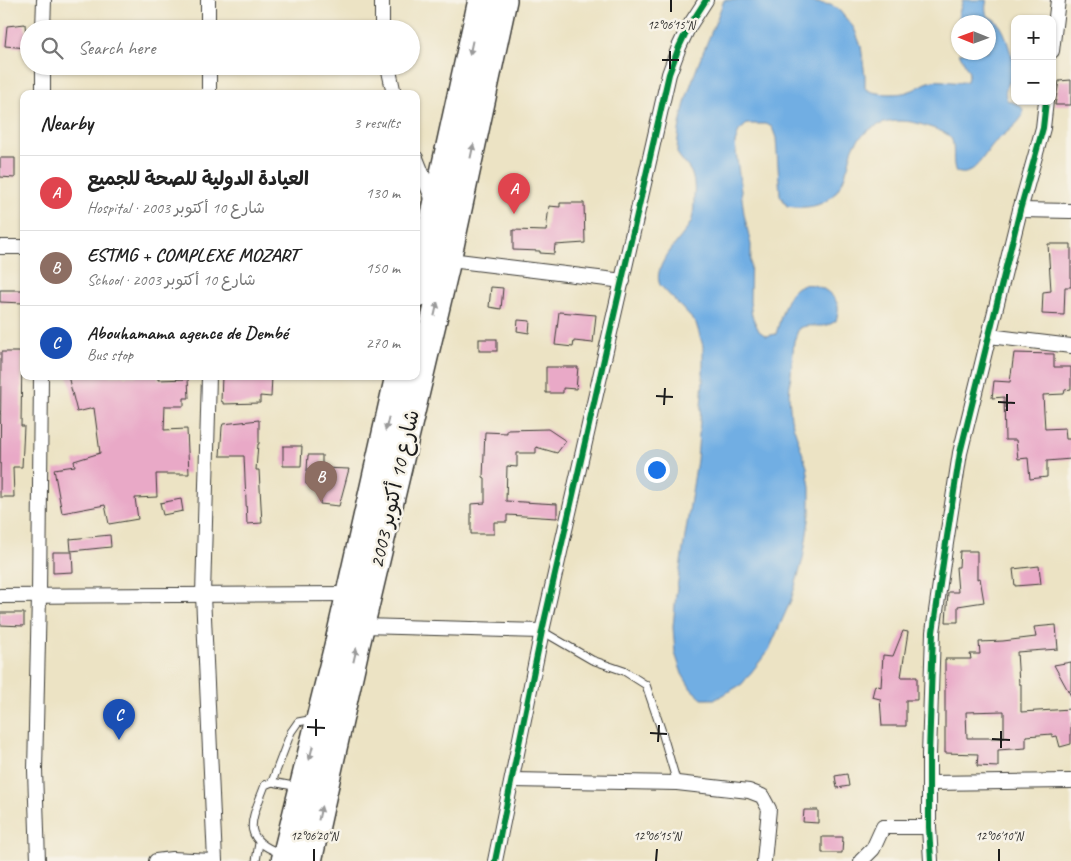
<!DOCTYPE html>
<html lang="en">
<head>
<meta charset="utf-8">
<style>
	:root { --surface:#fff; --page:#f2f2f2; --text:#222; --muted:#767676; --line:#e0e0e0; --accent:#db2777 }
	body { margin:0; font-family:Caveat,"Playpen Sans Arabic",sans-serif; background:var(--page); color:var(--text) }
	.controls { position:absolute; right:15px; top:15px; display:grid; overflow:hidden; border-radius:10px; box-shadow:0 1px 4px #0004 }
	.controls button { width:45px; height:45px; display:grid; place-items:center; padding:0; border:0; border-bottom:1px solid var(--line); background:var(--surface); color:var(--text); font:25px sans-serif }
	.compass { position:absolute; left:951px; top:15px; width:45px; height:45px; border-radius:50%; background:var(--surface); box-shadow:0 1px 4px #0004; rotate:271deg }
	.you { position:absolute; left:656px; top:469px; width:18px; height:18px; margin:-12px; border:4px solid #fff; border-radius:50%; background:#1a73e8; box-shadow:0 0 0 8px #1a73e833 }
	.badge { display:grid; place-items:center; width:32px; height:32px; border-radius:50%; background:var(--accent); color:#fff; font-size:16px; font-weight:700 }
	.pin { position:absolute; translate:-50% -41px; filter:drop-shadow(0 1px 2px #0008) }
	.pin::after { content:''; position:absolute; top:26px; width:18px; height:15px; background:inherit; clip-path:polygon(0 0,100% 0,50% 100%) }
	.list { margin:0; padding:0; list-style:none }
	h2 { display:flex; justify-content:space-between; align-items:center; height:65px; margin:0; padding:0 20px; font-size:21px }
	h2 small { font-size:16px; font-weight:400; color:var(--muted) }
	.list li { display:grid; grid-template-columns:32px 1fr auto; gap:15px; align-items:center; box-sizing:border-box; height:75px; padding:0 20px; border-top:1px solid var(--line) }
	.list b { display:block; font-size:19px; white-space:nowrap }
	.list p { margin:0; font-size:16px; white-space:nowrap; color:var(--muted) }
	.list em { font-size:16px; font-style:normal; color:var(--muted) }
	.icon { flex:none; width:28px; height:28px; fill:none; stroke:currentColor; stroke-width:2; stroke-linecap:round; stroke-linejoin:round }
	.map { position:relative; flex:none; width:1071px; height:861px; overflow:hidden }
	.search { position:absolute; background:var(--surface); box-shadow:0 1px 4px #0004; left:20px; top:20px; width:400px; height:55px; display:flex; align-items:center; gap:12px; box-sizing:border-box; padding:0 18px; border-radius:28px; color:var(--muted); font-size:19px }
	.panel { position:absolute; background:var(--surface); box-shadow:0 1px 4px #0004; left:20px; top:90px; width:400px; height:290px; border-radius:10px }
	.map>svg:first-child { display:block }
</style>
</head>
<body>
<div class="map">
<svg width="1071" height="861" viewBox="0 0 1071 861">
	<rect width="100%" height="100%" fill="#f7f3e8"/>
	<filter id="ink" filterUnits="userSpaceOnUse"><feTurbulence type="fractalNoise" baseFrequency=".02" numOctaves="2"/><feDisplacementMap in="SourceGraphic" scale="10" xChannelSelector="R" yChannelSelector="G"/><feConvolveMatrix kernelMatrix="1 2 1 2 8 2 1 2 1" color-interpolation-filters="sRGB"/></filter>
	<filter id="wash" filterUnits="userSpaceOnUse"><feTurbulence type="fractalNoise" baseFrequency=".0096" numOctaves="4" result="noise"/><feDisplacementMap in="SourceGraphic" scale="20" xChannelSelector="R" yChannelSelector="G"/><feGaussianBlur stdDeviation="1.12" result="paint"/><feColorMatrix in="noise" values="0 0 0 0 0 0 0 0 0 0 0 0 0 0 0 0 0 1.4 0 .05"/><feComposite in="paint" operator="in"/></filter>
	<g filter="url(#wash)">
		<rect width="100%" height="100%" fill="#ece3c4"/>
		<!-- water -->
		<path fill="#71aee3" stroke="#466580" d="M724 0H799L831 5 839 10 854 28 861 46 865 76V88C871 95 898 95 907 92 916 90 923 83 932 81 944 79 956 85 967 81L969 72 959 53 988 52V22H958V48C956 31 957 16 963 0H987C986 4 985 7 986 12 987 17 993 18 997 22 1007 32 1008 49 1014 61 1020 76 998 88 1008 101 1045 109 1004 133 994 143 987 151 977 169 968 172 964 174 960 173 956 172 951 162 956 147 951 138 946 131 928 127 920 124 896 117 870 122 855 144 851 150 850 162 847 169 838 201 818 211 787 206L780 195 776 138 772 127 765 124H747L739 131 735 143 744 214 751 245 750 302 752 316 759 331 766 336 776 334C780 321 785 296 796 288 810 278 834 291 838 306 839 310 837 317 836 321 821 331 815 322 799 328L794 341 789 396 791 419 807 467 810 488V514L803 559 791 600 769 650 742 684 716 699H702L691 689 682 674 675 653 673 627 676 594 697 460 703 380V346L696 323 660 285C651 265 682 240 691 222 694 215 694 203 694 195 695 188 694 179 691 172 688 166 681 160 677 153 678 101 706 49 724 0Z"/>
		<g id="blocks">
			<!-- building -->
			<g fill="#e9a9c7" fill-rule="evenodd">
				<polygon points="25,24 27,48 5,46 7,26"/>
				<polygon points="1071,80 1071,105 1055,105 1059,81"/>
				<polygon points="0,158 15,158 15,178 0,177"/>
				<polygon points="560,203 584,203 585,243 555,245 554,254 540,253 540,251 513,250 513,230 546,231 549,206 560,207"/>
				<polygon points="1048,244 1071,244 1071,287 1065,287 1064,315 1042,314 1043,292 1051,291"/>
				<polygon points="491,287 503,288 501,309 489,307"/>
				<polygon points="0,290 23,290 23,303 0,302"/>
				<polygon points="559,312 596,315 593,343 574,341 573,347 555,345"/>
				<polygon points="518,320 530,321 529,333 517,331"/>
				<rect x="479" y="339" width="18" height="12"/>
				<polygon points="1,352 22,352 21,426 24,426 23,447 22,467 13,467 14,497 0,497"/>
				<polygon points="1014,353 1054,354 1054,367 1071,367 1071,389 1065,390 1064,394 1043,395 1045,429 1065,428 1066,439 1071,439 1071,459 1047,461 1047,477 1030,479 1028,458 1018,459 1016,440 1005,440 1004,397 992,398 994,381 1010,382"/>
				<polygon points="546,367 578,367 576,389 563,388 563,393 546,393"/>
				<polygon points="68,376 158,376 158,380 188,379 189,398 184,398 184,406 165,406 164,430 187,429 189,474 156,474 157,497 135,498 138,519 109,524 105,505 62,513 54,469 75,466 74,461 100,453 94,408 77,412"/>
				<polygon points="222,376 272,376 271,397 260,396 260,403 223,404 223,402 221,401"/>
				<polygon points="259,420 259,444 258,444 256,470 259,470 262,523 247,524 244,456 220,456 222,427 223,424"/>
				<polygon points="548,429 566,441 557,453 536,447 536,453 517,453 517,467 507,466 506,501 557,504 557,518 507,515 507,522 494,522 494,534 471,534 471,504 485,503 485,478 483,477 485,432 507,433 507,430"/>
				<polygon points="283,446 302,446 301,466 283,466"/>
				<polygon points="308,455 322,455 322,468 349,469 339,506 320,504 322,485 306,484"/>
				<polygon points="181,499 183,511 163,515 160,503"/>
				<polygon points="110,535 111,547 71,551 70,539"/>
				<polygon points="960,551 977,551 977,579 980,578 984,602 958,606 958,622 946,622 948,592 958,592 956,567 959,567"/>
				<polygon points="53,552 72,552 73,572 53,573"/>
				<polygon points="1039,566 1041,584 1015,586 1013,569"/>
				<polygon points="0,613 24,613 24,626 0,625"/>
				<path d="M1056 625 1058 649 1017 652 1019 684H1021V712L1071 709V744L1060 747 1057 736 1052 737V734L1026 736V748L998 750V767L977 766 978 754 945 753V659H971L970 654H980L979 642 1003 641 1036 637 1034 627ZM1004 711V738H967L966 712Z"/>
				<polygon points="903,631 908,632 901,677 917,677 917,700 906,700 906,726 882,726 880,699 872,697 875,685 881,687 883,655 893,656"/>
				<polygon points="1071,662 1071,696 1054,665"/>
				<polygon points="847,774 849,786 837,788 835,776"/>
				<polygon points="804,810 818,810 818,823 803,822"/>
				<polygon points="822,837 843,837 842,853 822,853"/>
			</g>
		</g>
	</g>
	<g filter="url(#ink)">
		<use href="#blocks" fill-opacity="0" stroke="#3b3a35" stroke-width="1"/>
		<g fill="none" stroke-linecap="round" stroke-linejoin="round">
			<defs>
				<g id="lane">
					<polyline points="542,631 592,660 624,671 646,685 662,732 677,783"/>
					<polyline points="272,782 291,732 298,722 314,719"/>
					<path d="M280 853C238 838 253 818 265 785L272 782 299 787"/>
					<polyline points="256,861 259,843"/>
				</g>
				<g id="street">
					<polyline points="208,0 208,29"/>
					<polyline points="382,0 382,29"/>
					<polyline points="43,29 44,0"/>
					<polyline points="1052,51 1058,0"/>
					<polyline points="209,66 209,94"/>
					<polyline points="388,66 394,94"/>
					<polyline points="43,94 43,66"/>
					<polyline points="416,158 434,203"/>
					<polyline points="1020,210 1071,211"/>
					<polyline points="0,247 24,247"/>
					<polyline points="442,259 623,281"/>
					<polyline points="989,336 1071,346"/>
					<polyline points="209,376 203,595 215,861"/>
					<polyline points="0,596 349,594"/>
					<polyline points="363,626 542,631"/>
					<polyline points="512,780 677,783 749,791 762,796 769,809 764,861"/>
					<polyline points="930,783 1071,781"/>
					<polyline points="38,861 35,770 39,596 41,376"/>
					<polyline points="156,861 172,859 212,861"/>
					<polyline points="495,861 542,631 669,74 679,47 688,28 706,0"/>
					<polyline points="861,861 873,849 883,827 929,827"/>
					<polyline points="931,861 929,827 929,755 933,632 944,556 960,453 1020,210 1043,128 1046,101"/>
				</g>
				<g id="highway">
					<polyline points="416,296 481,0"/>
					<polyline points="284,861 337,646 398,376"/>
					<polyline points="309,861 356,649 448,260 504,0"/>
				</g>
			</defs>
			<!-- lane casing -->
			<use href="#lane" stroke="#3b3a35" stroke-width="9"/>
			<!-- street casing -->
			<use href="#street" stroke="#3b3a35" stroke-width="16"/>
			<!-- highway casing -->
			<use href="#highway" stroke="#3b3a35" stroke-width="28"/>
			<!-- lane -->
			<use href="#lane" stroke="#fff" stroke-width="7"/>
			<!-- street -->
			<use href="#street" stroke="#fff" stroke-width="14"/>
			<!-- highway -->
			<use href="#highway" stroke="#fff" stroke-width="25"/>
			<defs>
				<g id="cycleway">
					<polyline points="495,861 542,631 669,74 679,47 688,28 706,0"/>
					<polyline points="931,861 929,827 929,755 933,632 944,556 960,453 1020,210 1043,128 1046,101"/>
				</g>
			</defs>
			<!-- cycleway casing -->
			<use href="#cycleway" stroke="#f7f3e8" stroke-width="9"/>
			<!-- cycleway -->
			<use href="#cycleway" stroke="#00873e" stroke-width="6"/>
		</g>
		<!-- one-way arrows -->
		<defs><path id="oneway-solid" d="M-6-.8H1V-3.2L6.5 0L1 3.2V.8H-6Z" transform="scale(1.25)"/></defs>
		<g fill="#999">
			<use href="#oneway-solid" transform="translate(471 48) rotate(102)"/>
			<use href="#oneway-solid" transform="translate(472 151) rotate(-78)"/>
			<use href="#oneway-solid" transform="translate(436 309) rotate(-77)"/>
			<use href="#oneway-solid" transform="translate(387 424) rotate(103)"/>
			<use href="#oneway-solid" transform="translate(355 655) rotate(-77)"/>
			<use href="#oneway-solid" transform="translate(311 753) rotate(104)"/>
			<use href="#oneway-solid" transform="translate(320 813) rotate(-78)"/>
		</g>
	</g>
	<!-- ticks -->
	<path fill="none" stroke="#1c1c1c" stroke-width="2" d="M671 12V0M662 60H679M670 69V51M656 396 673 397M998 402 1015 403M664 405 665 388M1007 411V394M307 727 325 728M650 733 667 734M316 736V719M992 739 1010 740M658 742 659 725M1001 748V731M314 861V849M656 861 657 849M999 861V849"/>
	<g text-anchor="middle" stroke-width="5" stroke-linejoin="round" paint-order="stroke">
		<!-- street labels -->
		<g font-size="21" fill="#1c1c1c" stroke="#f7f3e8">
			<text transform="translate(394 489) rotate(-77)" y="7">شارع 10 أكتوبر 2003</text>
		</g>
	</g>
	<g font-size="12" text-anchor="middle" fill="#1c1c1c" stroke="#f7f3e8" stroke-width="5" stroke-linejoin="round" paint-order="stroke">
		<text x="671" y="29">12°06'15"N</text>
		<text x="314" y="840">12°06'20"N</text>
		<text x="657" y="840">12°06'15"N</text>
		<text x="999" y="840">12°06'10"N</text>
	</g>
</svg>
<div class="controls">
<button>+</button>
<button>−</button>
</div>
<svg class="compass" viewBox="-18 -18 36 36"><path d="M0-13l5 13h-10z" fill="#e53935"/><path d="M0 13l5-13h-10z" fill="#767676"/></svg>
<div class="you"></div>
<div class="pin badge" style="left:514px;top:214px;background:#e0444e">A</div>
<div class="pin badge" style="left:321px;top:502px;background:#8d6e63">B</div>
<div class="pin badge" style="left:119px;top:740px;background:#1a4fb4">C</div>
<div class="search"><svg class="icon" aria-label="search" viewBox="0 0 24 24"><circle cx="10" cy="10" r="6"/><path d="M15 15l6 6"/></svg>Search here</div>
<section class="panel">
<h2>Nearby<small>3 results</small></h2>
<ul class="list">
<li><span class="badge" style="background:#e0444e">A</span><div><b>العيادة الدولية للصحة للجميع</b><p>Hospital · شارع 10 أكتوبر 2003</p></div><em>130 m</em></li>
<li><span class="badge" style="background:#8d6e63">B</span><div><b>ESTMG + COMPLEXE MOZART</b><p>School · شارع 10 أكتوبر 2003</p></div><em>150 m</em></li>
<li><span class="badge" style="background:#1a4fb4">C</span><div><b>Abouhamama agence de Dembé</b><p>Bus stop</p></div><em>270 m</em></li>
</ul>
</section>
</div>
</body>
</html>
